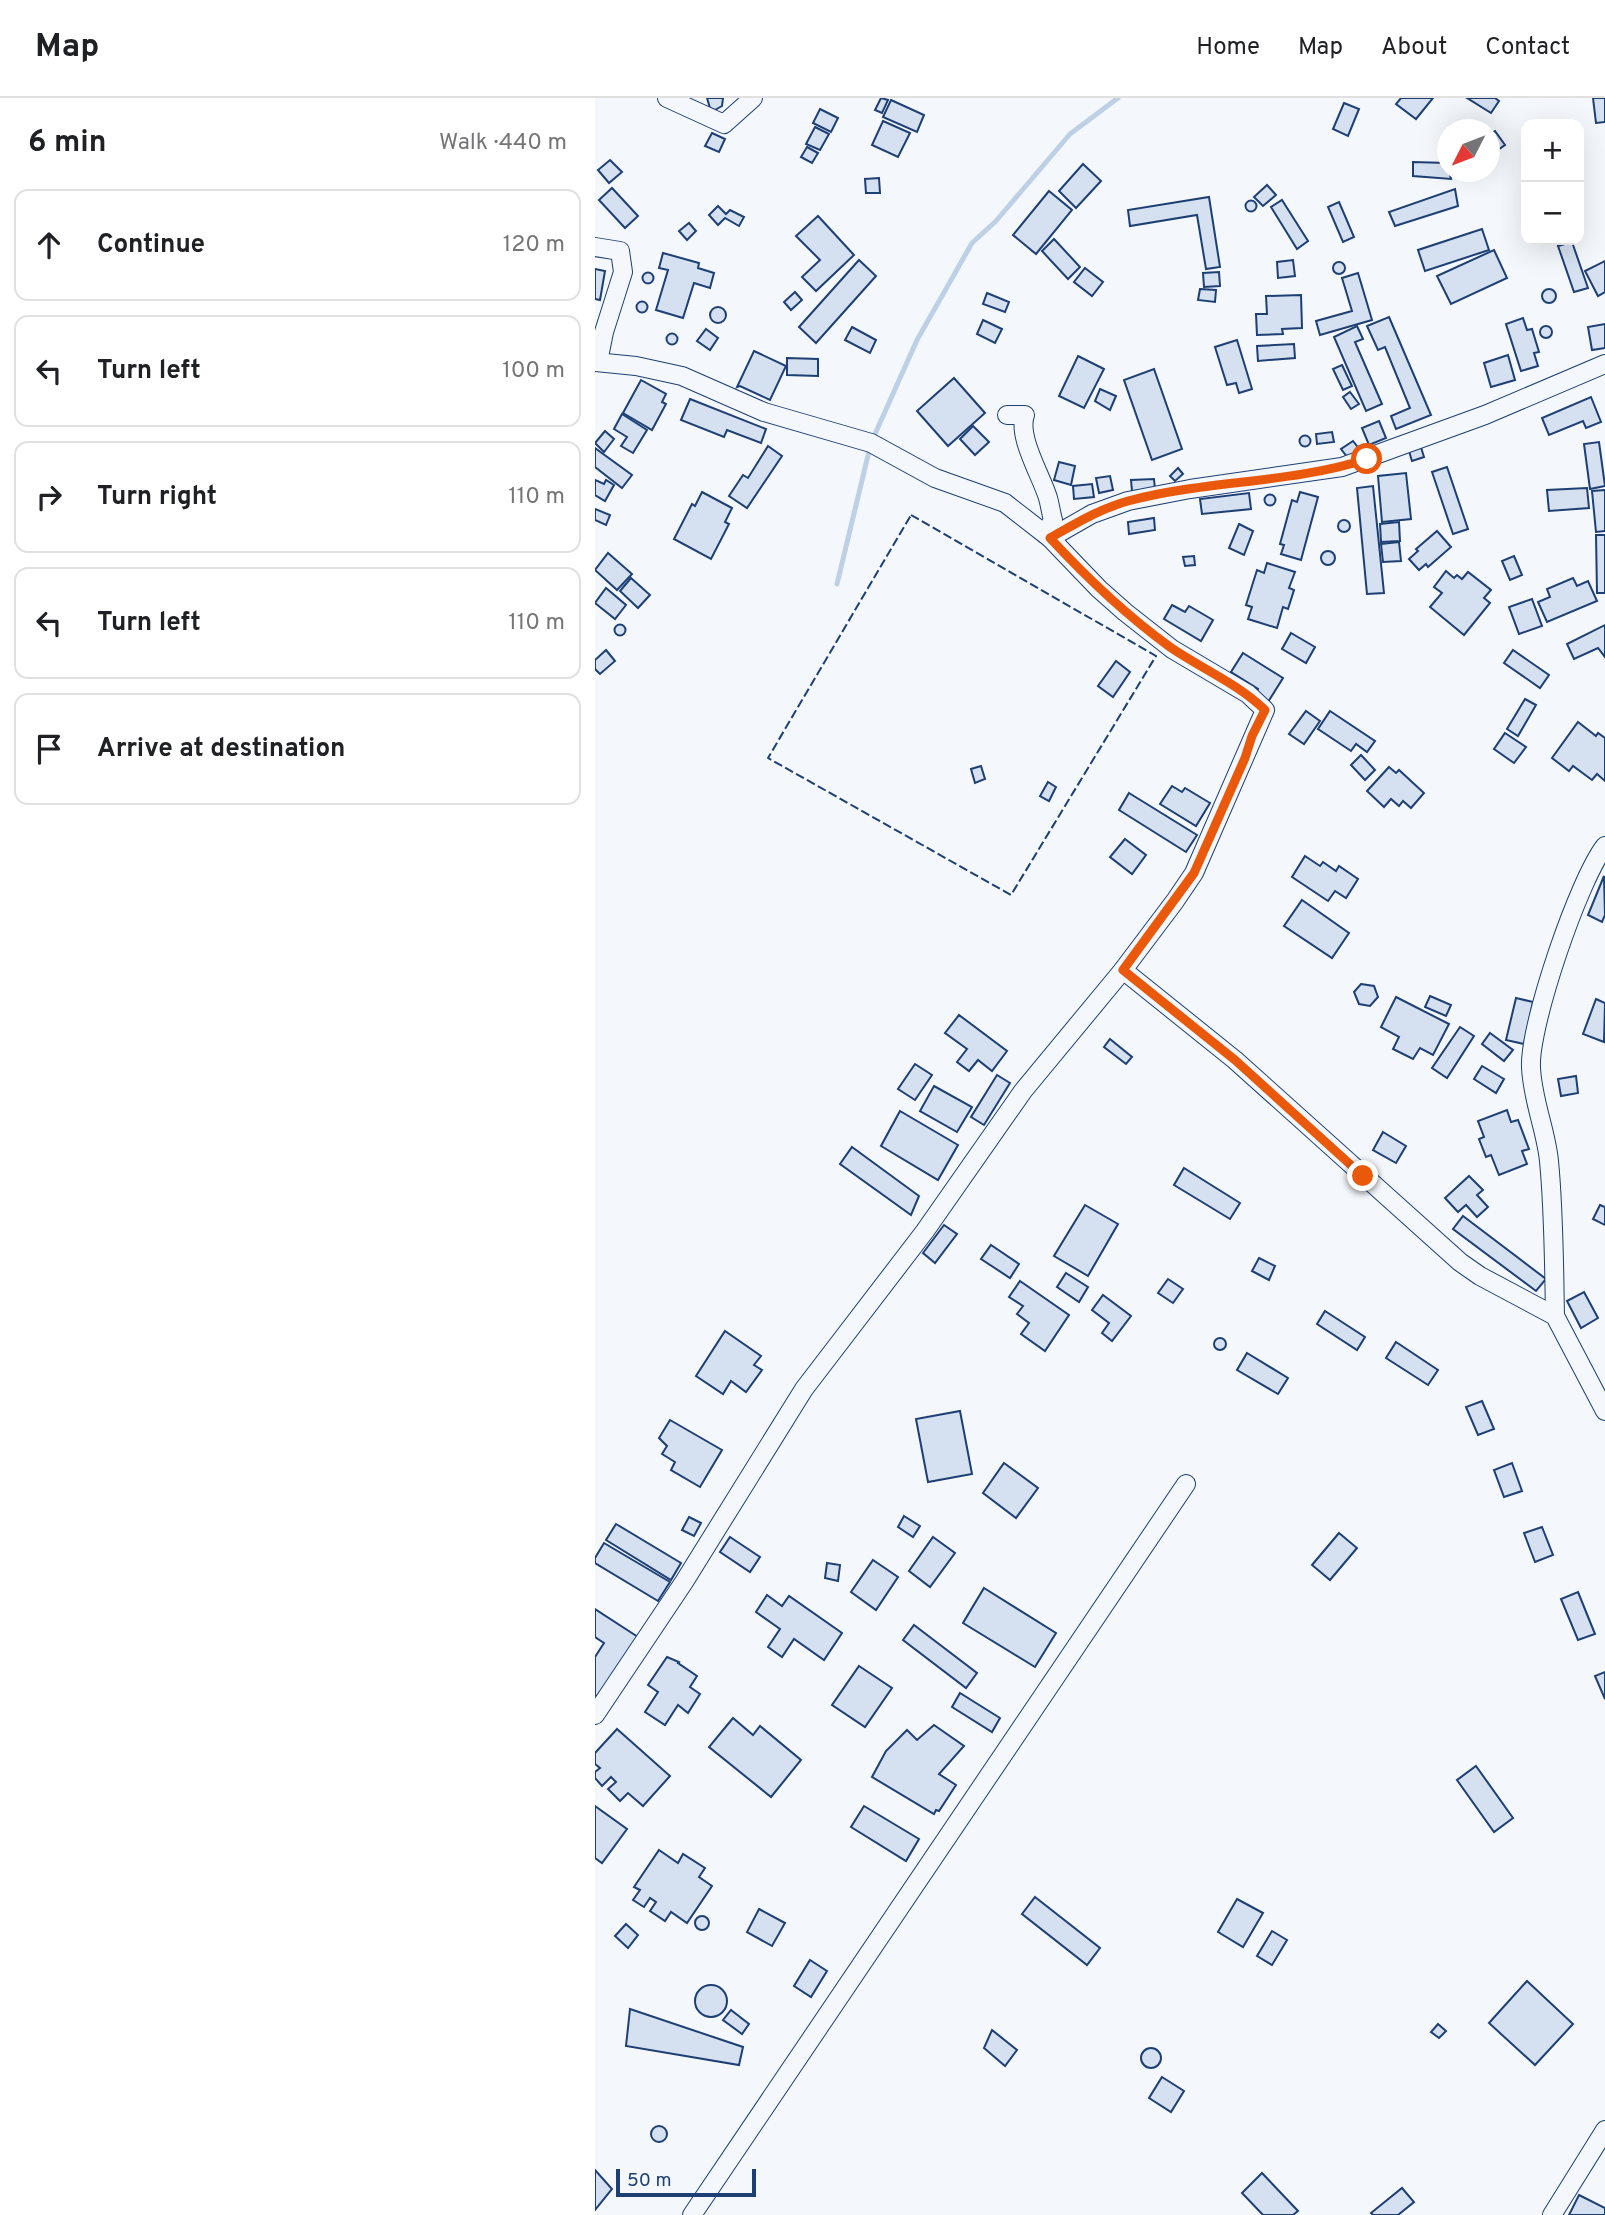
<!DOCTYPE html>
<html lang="en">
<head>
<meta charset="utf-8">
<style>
	:root { --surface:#fff; --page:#f2f2f2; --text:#202124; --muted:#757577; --line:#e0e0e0 }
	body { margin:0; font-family:Overpass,sans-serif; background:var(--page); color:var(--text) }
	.controls { position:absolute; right:21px; top:21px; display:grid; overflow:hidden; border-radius:14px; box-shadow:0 7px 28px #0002 }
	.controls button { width:63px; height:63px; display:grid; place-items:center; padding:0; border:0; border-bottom:2px solid var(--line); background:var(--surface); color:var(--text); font:35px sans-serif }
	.compass { position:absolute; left:842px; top:21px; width:63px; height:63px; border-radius:50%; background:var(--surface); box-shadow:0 7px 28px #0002; rotate:228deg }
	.scale { position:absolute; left:21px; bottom:18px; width:140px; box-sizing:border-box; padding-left:7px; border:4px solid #1d3f73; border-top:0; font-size:19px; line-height:24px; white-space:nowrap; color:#1d3f73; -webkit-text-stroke:5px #f4f7fb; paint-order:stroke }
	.stop { position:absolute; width:21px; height:21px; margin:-16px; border:5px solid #ea580c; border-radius:50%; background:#fff }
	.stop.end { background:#ea580c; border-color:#fff; box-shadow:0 2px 7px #0008 }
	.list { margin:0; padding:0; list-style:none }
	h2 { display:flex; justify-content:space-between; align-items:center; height:91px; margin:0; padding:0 28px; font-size:30px }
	h2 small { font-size:23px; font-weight:400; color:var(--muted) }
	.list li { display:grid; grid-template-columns:46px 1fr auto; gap:21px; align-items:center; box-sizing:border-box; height:112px; margin:0 14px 14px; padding:0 14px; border:2px solid var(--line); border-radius:14px }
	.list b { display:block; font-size:26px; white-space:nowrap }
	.list em { font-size:23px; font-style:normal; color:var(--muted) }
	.icon { flex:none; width:38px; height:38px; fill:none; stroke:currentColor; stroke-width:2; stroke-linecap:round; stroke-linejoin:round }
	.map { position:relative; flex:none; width:1010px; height:2117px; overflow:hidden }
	header { display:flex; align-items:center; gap:42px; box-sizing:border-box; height:98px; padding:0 35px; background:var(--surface); border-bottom:2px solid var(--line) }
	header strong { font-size:33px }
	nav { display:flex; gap:38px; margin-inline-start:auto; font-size:24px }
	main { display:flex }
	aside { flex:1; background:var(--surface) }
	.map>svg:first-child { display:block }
</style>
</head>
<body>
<header>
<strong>Map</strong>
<nav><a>Home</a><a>Map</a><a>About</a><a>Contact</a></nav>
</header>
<main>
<aside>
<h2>6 min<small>Walk · 440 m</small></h2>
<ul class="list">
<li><svg class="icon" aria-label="ahead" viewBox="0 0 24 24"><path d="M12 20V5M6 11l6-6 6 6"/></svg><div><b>Continue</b></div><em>120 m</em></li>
<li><svg class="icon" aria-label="left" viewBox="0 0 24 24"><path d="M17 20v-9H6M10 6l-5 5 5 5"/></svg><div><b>Turn left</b></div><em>100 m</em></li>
<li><svg class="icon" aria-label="right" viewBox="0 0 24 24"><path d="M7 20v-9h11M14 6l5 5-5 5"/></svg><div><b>Turn right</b></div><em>110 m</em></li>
<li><svg class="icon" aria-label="left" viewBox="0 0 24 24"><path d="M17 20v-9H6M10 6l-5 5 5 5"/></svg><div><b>Turn left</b></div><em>110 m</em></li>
<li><svg class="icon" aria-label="arrive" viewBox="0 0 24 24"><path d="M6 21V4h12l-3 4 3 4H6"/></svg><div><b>Arrive at destination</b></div></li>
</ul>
</aside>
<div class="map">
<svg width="1010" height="2117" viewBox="0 0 1010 2117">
	<rect width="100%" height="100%" fill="#f4f7fb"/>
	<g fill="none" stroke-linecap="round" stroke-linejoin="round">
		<!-- stream -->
		<polyline stroke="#bed0e5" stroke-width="5" points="242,486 276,345 322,242 377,145 401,123 475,36 523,0"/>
	</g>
	<!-- building -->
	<g fill="#d5e0f0" stroke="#1d3f73" stroke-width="2">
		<polygon points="112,0 128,0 127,8 120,12 115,10"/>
		<polygon points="286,0 293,2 287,15 280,12"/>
		<polygon points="806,0 838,0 821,21 801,6"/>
		<polygon points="872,0 900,0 904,3 896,15"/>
		<polygon points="998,0 1010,0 1010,24 1001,25"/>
		<polygon points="296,2 329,17 322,34 288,19"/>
		<polygon points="749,5 764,11 753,38 738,31"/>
		<polygon points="225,11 243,20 236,34 218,25"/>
		<polygon points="288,23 315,35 303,59 277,47"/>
		<polygon points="220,29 234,36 225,52 211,46"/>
		<polygon points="900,33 910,47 894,58 894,37"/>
		<polygon points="117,35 130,41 124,54 110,48"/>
		<polygon points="212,49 223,55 217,65 206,59"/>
		<polygon points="15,62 27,74 14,85 3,72"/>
		<polygon points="818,64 852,65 856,81 818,78"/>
		<polygon points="488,66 506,83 481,110 464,93"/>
		<polygon points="284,80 285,95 271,95 270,81"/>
		<polygon points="672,87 681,97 668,108 659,99"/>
		<polygon points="17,90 43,118 30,130 4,102"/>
		<polygon points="860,91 863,108 800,128 794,114"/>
		<polygon points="454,93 477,112 441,156 418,137"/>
		<polygon points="614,99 625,169 611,171 602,117 535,128 533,112"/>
		<polygon points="687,102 713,143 702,151 676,109"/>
		<circle cx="656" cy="108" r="5.5"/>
		<polygon points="744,104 759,139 748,144 733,109"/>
		<polygon points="123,108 131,116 135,112 149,119 144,128 130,120 123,127 114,117"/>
		<polygon points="223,118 259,157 221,193 207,179 225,162 201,138"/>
		<polygon points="94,125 101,133 92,142 84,133"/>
		<polygon points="887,131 894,152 830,173 823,152"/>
		<polygon points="459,141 485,169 473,181 447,153"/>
		<polygon points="977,144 993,190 979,194 963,148"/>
		<polygon points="899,152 912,180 856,206 842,178"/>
		<polygon points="68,155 104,165 103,170 119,175 115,190 99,185 88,220 61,212 73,172 64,170"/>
		<polygon points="264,162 281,178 221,245 204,229"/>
		<polygon points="698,162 700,178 683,180 682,164"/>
		<polygon points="1010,163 1010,194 1003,198 990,173"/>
		<circle cx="744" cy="170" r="6"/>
		<polygon points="490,170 508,184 497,198 479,184"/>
		<polygon points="0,171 10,173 5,202 0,201"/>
		<polygon points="624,174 625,188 609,189 608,175"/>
		<circle cx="53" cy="180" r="5.5"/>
		<polygon points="763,175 777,222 725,237 721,223 757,213 747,180"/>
		<polygon points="605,191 621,192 620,204 603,202"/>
		<circle cx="954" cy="198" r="7"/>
		<polygon points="200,194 207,202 196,212 189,204"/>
		<polygon points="392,195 414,204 410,214 388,206"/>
		<polygon points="706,197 707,230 687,231 688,236 662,237 661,216 672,216 671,198"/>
		<circle cx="47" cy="209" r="5.5"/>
		<circle cx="123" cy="217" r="8"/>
		<polygon points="794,219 836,317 801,331 796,318 815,310 790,249 783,252 772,228"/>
		<polygon points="928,220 932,232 937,231 944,254 939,255 943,268 926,273 911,226"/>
		<polygon points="388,222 407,231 400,245 382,236"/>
		<polygon points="1010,226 1010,250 997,252 993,229"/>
		<polygon points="762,228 768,241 760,244 787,306 771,313 739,239"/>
		<circle cx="951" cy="234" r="6"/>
		<polygon points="257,229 281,242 275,255 250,242"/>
		<polygon points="111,231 123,240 115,252 102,243"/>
		<circle cx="77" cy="241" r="5.5"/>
		<polygon points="642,242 657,291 644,295 641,285 632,287 620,249"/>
		<polygon points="699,246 700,260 663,263 662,248"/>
		<polygon points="159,253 191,268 175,302 145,288 142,289"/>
		<polygon points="913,257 920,282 896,289 889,265"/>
		<polygon points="483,258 509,271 489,310 464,298"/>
		<polygon points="192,260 223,261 223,278 192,277"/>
		<polygon points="747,267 757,288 748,292 738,271"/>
		<polygon points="559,271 587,351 557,362 529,282"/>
		<polygon points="359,280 390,315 353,348 322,313"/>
		<polygon points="46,282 71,296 67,304 71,306 57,332 28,315"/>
		<polygon points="505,291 521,298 515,312 500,303"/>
		<polygon points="755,294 764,306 756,311 748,299"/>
		<polygon points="996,299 1006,324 991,330 988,323 954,337 947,320"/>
		<polygon points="95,301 171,331 166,345 132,332 129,339 86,322"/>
		<polygon points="27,316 52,332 38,355 26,348 32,339 19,331"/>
		<polygon points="784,323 791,340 774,347 767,330"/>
		<polygon points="378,328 394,344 380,357 365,341"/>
		<polygon points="10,333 19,341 9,354 0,345"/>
		<polygon points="737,334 739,344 722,346 721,336"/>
		<circle cx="710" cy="343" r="5.5"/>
		<polygon points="758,343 765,352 753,360 746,351"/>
		<polygon points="1004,344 1010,388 995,391 989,346"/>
		<polygon points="825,346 829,359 817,363 813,350"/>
		<polygon points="173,348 187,358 152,410 134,398 148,377 153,380"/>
		<polygon points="0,350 37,377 27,390 0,369"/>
		<polygon points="464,364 480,368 476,387 459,382"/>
		<polygon points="852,369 873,431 858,436 837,374"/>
		<polygon points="583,370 588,376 580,383 575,378"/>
		<polygon points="811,375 816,421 787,424 783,378"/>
		<polygon points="515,378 518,392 504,395 501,380"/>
		<polygon points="559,381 560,392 537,393 536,382"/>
		<polygon points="0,382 9,386 11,382 19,387 10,403 0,397"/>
		<polygon points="497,386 499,399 479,401 478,388"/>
		<polygon points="778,388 789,495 772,496 762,390"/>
		<polygon points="992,390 994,410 954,413 952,392"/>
		<polygon points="1010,392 1010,433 1001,434 997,393"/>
		<polygon points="107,394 137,410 130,424 134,426 116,461 79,441 97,406 100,408"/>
		<polygon points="705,394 723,399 706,462 686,456 689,447 685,446 697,402 702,404"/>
		<polygon points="654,395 656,411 607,416 605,401"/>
		<circle cx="675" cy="402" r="5.5"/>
		<polygon points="0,411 15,417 11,427 0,422"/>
		<polygon points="559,420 560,432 534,436 533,424"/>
		<circle cx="749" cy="428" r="6"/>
		<polygon points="804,424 805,443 786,444 785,426"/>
		<polygon points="644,426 658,433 649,457 634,450"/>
		<polygon points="842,433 856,449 833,469 831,466 824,472 814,461 823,453 821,451"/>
		<polygon points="1001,437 1010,437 1010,495 1002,495"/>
		<polygon points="804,444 806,463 788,464 786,446"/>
		<circle cx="733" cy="460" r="7"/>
		<polygon points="13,455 37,476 22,492 0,472"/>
		<polygon points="599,458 600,467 590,468 588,459"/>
		<polygon points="919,458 927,477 915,482 907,463"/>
		<polygon points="672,465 700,474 694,490 699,492 693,511 688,509 682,530 653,521 657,509 651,507 662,472 669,475"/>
		<polygon points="851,473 859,480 862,477 867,481 873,474 896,492 889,500 895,505 869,537 835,509 847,495 839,489"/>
		<polygon points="36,480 55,497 43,510 25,493"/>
		<polygon points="978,480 982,488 993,483 1002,503 952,524 943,504 955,499 952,491"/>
		<polygon points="11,490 31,507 20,521 0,505"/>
		<polygon points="937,501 947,528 924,536 914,509"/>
		<polygon points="577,507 590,514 594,508 618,522 606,543 569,521"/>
		<circle cx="25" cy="532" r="5.5"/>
		<polygon points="1010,527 1010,559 1003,550 979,561 972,546"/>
		<polygon points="696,535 720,549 711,565 687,551"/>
		<polygon points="11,552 20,563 5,576 0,571 0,562"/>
		<polygon points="918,552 954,577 945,590 909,565"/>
		<polygon points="648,555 688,580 673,604 661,596 663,591 636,574"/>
		<polygon points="521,563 535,574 518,599 503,588"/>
		<polygon points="930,601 941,607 923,638 912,631"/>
		<polygon points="711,613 725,623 709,646 694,636"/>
		<polygon points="735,613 780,643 772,654 761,646 756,653 723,631"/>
		<polygon points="983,624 1001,638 1003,635 1010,640 1010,683 1002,676 997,682 978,668 974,673 957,660"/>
		<polygon points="910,635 931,649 919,665 899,651"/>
		<polygon points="766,657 780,672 770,682 756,667"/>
		<polygon points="386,668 390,681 380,685 376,671"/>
		<polygon points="794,669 801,675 804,672 829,695 816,710 808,703 804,708 796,701 789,709 772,693"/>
		<polygon points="453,684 461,689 454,703 445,698"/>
		<polygon points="577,688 587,694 590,690 615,705 601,728 565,706"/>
		<polygon points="534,695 602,737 591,754 524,712"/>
		<polygon points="530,741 551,757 537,776 515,759"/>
		<polygon points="710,758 725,768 728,764 741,773 744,768 763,781 751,800 740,793 733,803 697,779"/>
		<polygon points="1009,778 1010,817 1007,824 993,817"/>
		<polygon points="707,802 754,835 737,860 689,828"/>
		<polygon points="766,886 779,888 783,899 775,908 764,906 759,894"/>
		<polygon points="835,898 856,907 851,918 830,909"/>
		<polygon points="801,899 854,926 838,957 825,950 818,961 798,951 804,939 786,929"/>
		<polygon points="921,900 938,904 929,946 911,942"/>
		<polygon points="1001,901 1010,905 1009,944 988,936"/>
		<polygon points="364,917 412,953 397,973 383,962 374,973 362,964 372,951 350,935"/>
		<polygon points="865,929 879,938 852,980 837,970"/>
		<polygon points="895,935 918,952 909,963 887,946"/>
		<polygon points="515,941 537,959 531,966 509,949"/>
		<polygon points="320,966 337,977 320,1002 303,991"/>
		<polygon points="887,968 909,981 901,995 879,981"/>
		<polygon points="402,977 415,985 389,1027 376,1019"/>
		<polygon points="981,978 983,995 966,998 963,981"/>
		<polygon points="339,988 377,1009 362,1034 325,1013"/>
		<polygon points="912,1012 916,1024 923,1022 934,1051 927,1053 932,1066 904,1077 896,1057 891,1059 884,1041 889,1039 883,1023"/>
		<polygon points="305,1013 363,1047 343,1082 286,1048"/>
		<polygon points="788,1034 811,1048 801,1065 778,1052"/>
		<polygon points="257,1049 324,1098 316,1117 245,1066"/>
		<polygon points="589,1070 645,1105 635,1121 579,1087"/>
		<polygon points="874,1078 888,1092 882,1097 893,1109 882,1119 871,1107 863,1114 850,1100"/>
		<polygon points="490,1107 523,1126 493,1178 459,1158"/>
		<polygon points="1005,1107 1010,1109 1010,1127 998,1121"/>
		<polygon points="868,1118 951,1181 941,1193 858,1131"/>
		<polygon points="349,1127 362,1136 340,1165 328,1155"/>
		<polygon points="396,1147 424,1166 415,1180 386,1161"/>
		<polygon points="664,1160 680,1168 674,1182 657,1173"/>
		<polygon points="471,1175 493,1189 484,1204 462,1189"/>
		<polygon points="573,1181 588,1191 578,1205 563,1195"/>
		<polygon points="425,1183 474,1217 450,1253 426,1236 434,1225 422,1216 428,1208 414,1199"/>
		<polygon points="989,1194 1003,1220 986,1230 972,1203"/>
		<polygon points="508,1197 536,1218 517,1243 507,1235 514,1225 497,1212"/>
		<polygon points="730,1213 770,1239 762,1252 722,1226"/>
		<polygon points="130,1233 166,1258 159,1267 167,1272 151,1294 136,1283 128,1296 101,1278"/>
		<circle cx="625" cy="1246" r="6"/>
		<polygon points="801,1244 843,1272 833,1287 791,1260"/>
		<polygon points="652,1255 693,1280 683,1296 642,1272"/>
		<polygon points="887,1303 899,1331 883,1337 871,1309"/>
		<polygon points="365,1313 377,1376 333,1384 321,1321"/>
		<polygon points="75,1322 127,1352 105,1389 76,1372 80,1364 67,1356 72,1348 64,1340"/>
		<polygon points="409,1365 443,1390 421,1420 388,1395"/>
		<polygon points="917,1365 927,1393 909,1399 899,1372"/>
		<polygon points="309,1418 325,1428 318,1439 303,1429"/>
		<polygon points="94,1419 106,1425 99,1438 87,1432"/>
		<polygon points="21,1426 86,1465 76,1482 11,1442"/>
		<polygon points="947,1429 958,1457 940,1464 929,1435"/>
		<polygon points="744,1435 762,1450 735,1482 717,1467"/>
		<polygon points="135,1439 165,1459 155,1474 125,1454"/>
		<polygon points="338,1439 360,1455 335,1489 314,1473"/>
		<polygon points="9,1445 75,1484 63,1503 0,1465 0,1460"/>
		<polygon points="278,1462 303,1479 281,1512 256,1494"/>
		<polygon points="232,1465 245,1467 243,1483 230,1480"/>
		<polygon points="389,1490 461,1535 440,1569 368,1525"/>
		<polygon points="983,1494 1000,1536 983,1542 966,1501"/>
		<polygon points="172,1497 187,1508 194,1498 247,1535 229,1562 199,1541 187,1559 173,1549 185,1531 161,1514"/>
		<polygon points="0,1511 43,1539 4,1600 0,1597 0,1559 9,1545 0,1539"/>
		<polygon points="319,1527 382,1575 371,1590 308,1542"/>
		<polygon points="72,1559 84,1564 83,1565 102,1578 95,1589 105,1596 93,1615 83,1607 70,1627 50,1614 63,1594 53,1587"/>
		<polygon points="264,1568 297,1590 270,1629 237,1607"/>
		<polygon points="1010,1574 1010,1601 1000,1578"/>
		<polygon points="365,1595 405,1620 397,1634 357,1609"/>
		<polygon points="138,1620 158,1637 165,1628 206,1662 176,1699 114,1649"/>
		<polygon points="339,1627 369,1648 344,1676 361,1687 344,1713 341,1712 339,1716 277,1679 291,1653 312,1632 322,1642"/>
		<polygon points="22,1631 75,1678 48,1708 33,1695 25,1703 13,1691 21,1684 16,1679 7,1688 0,1680 0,1674 5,1670 0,1666 0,1655"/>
		<polygon points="881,1668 918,1720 899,1734 862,1682"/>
		<polygon points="0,1708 32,1731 7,1765 0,1760"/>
		<polygon points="269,1708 324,1741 311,1763 256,1729"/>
		<polygon points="64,1752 83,1765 88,1756 110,1770 104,1779 117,1788 92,1825 76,1814 70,1823 55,1813 61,1804 55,1800 49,1809 38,1802 45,1792 39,1789"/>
		<polygon points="440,1799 505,1850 492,1867 427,1816"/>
		<polygon points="642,1801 668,1815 648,1849 623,1834"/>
		<polygon points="164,1811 190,1825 177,1848 152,1834"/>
		<circle cx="107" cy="1825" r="7"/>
		<polygon points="31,1826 43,1837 33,1850 20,1838"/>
		<polygon points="677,1833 692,1842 677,1867 662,1858"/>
		<polygon points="215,1862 232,1873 216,1899 199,1888"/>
		<polygon points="932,1883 978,1926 940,1967 894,1925"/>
		<circle cx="116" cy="1903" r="16"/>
		<polygon points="35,1911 148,1949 144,1967 31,1948"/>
		<polygon points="136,1912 154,1926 147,1936 128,1922"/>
		<polygon points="843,1926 851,1933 844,1940 836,1934"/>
		<polygon points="397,1932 422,1952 410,1968 389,1950"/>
		<circle cx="556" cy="1960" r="10"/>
		<polygon points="567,1979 589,1993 576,2014 554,2000"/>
		<circle cx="64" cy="2036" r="8"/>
		<polygon points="0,2072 17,2091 0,2112"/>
		<polygon points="667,2075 703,2113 698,2117 668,2117 647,2095"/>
		<polygon points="807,2090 819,2104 803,2117 778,2117 776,2115"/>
		<polygon points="984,2097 1010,2110 1010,2117 974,2117"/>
	</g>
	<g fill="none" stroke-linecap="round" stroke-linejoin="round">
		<defs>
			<g id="minor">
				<polyline points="72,0 129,26 158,0"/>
				<polyline points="0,149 25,153 28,174 9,234 3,264"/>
				<polyline points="0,264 41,268 87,278 169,314 276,345 340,380 410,405 455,440 504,491 530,514 577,551 653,596 670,612 599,775 580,803 528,872"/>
				<path d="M412 317H430C422 339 447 379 453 400 455 407 456 415 458 422L450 436"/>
				<polyline points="455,440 497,416 533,403 595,391 747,369 890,317 1010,266"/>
				<path d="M960 1218C959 1167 959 1115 954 1063 951 1032 937 1001 936 969 934 927 984 781 1010 748"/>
				<polyline points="0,1617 89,1484 209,1291 330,1133 428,993 528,872 640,962 865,1164 885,1178 960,1218 1010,1313"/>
				<polyline points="97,2117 591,1386"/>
				<polyline points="957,2117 1010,2032"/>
			</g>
		</defs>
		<!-- minor casing -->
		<use href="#minor" stroke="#1d3f73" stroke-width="20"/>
		<!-- minor -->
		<use href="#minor" stroke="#f4f7fb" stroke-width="18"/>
		<!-- fence -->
		<polygon stroke="#1d3f73" stroke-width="2" stroke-dasharray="9 3.5" stroke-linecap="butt" points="316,417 561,558 416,797 173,660"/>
	</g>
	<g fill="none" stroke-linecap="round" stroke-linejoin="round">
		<!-- route -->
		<path stroke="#ea580c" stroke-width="9" d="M768 1078 640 962 528 872 599 775 650 660 657 638 670 612C642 585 607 571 575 549 531 517 492 480 455 440 480 426 504 411 533 403 611 382 695 386 772 361"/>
	</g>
</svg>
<div class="controls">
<button>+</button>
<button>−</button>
</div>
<svg class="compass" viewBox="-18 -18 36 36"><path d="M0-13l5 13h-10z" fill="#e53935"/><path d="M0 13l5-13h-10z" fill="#757577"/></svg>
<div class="scale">50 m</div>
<div class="stop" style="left:772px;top:361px"></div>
<div class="stop end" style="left:768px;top:1078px"></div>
</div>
</main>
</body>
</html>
